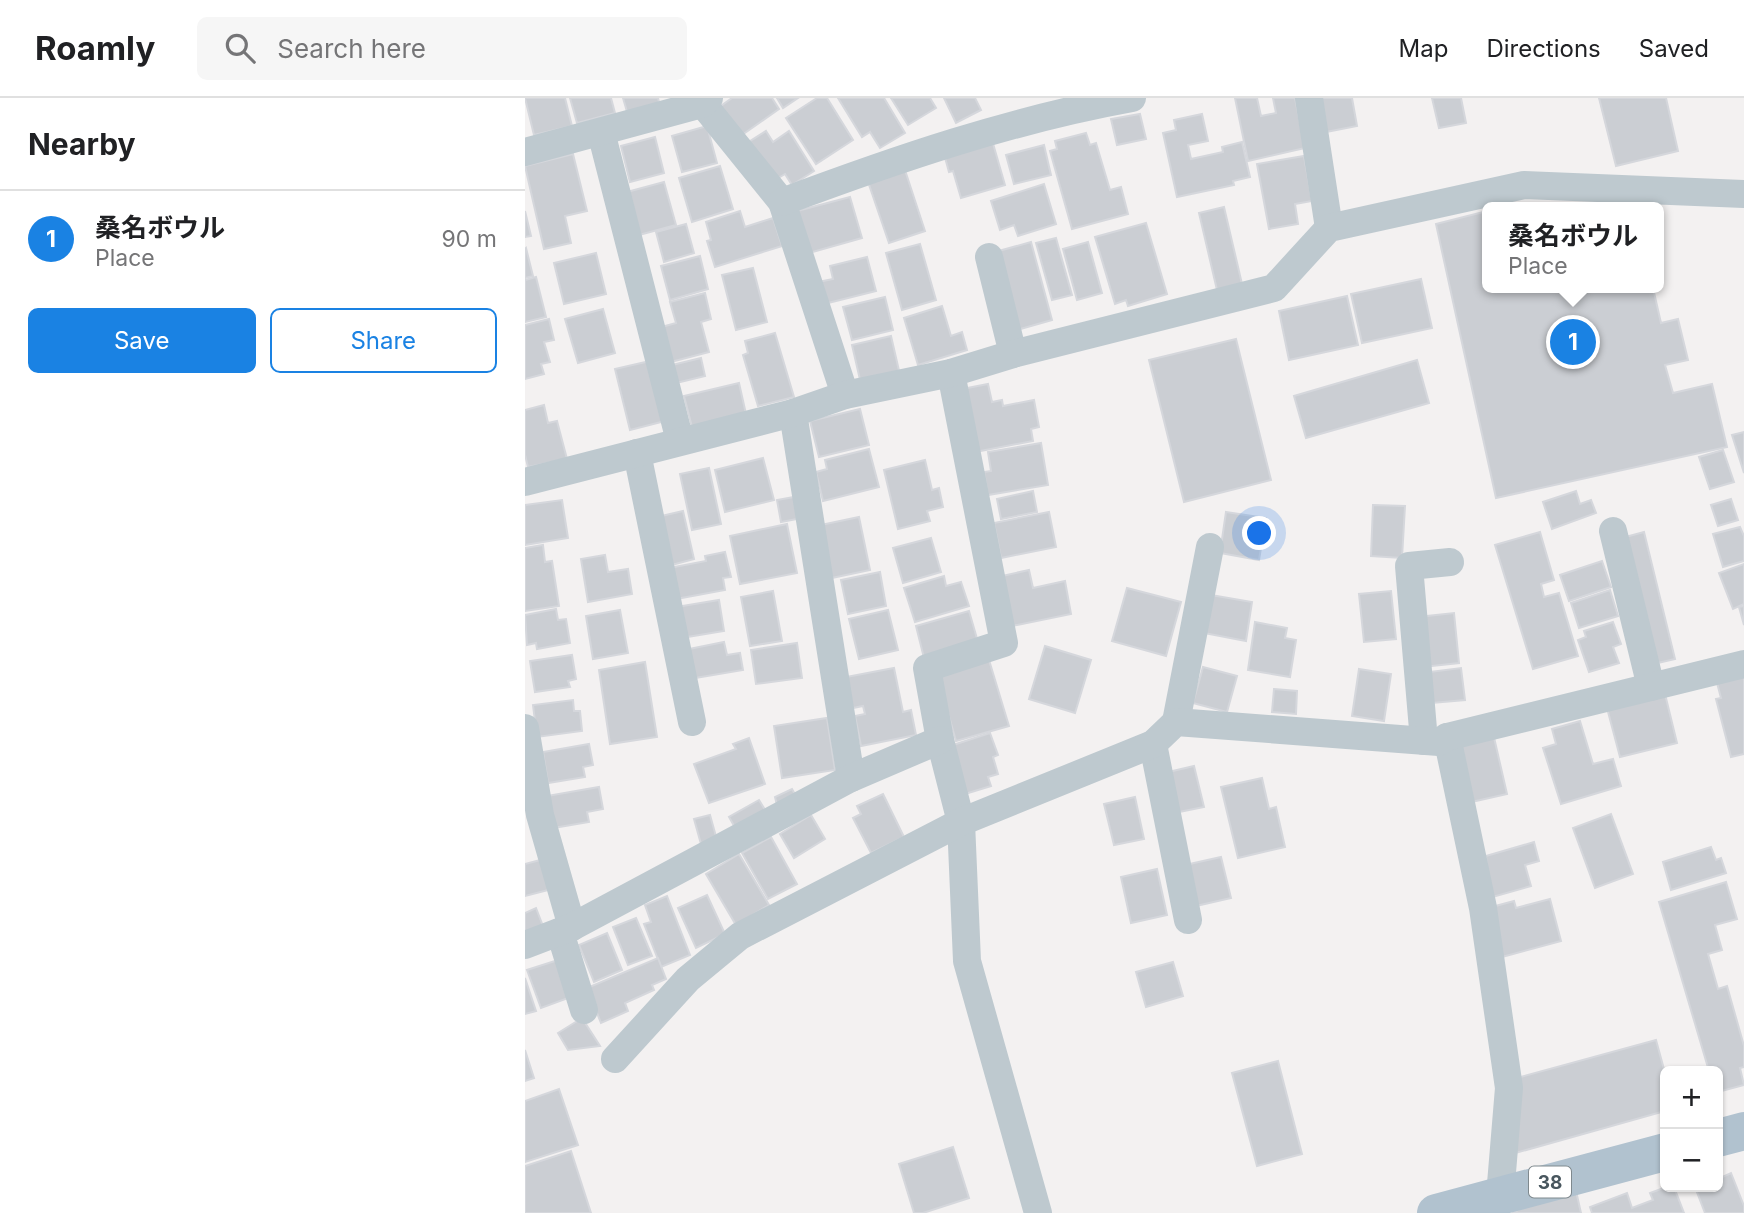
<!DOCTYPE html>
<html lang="en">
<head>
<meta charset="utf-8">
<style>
	:root { --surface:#fff; --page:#f6f6f6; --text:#202124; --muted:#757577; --line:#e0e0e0; --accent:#1a82e3 }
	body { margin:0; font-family:Inter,"Noto Sans JP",sans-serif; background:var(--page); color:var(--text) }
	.controls { position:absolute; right:21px; bottom:21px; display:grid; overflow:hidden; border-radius:10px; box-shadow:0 2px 5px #0004 }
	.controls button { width:63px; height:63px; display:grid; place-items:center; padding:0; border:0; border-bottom:2px solid var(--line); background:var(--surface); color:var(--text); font:35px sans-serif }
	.you { position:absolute; left:735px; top:436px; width:24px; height:24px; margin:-18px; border:5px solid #fff; border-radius:50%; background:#1a73e8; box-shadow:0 0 0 10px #1a73e833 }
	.badge { display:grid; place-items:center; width:46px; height:46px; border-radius:50%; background:var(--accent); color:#fff; font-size:23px; font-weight:700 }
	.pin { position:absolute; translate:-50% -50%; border:4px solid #fff; box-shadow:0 2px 7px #0006 }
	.popup { position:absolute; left:957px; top:104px; width:182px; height:91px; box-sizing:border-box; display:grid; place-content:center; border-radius:10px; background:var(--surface); filter:drop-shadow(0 2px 5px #0005); font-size:23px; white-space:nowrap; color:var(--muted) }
	.popup b { font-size:26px; color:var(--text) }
	.popup::after { content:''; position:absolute; left:50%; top:100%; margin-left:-14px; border:14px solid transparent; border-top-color:var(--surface) }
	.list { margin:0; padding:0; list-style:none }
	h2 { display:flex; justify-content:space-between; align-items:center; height:91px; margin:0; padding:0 28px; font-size:30px }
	h2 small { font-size:23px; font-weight:400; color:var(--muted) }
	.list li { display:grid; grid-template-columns:46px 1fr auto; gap:21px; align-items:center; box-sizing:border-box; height:98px; padding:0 28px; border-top:2px solid var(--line) }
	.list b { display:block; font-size:26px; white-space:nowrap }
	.list p { margin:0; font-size:23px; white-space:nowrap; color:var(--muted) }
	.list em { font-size:23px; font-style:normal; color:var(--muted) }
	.actions { display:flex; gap:14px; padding:21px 28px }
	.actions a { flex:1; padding:16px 0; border:2px solid var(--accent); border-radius:10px; text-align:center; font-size:24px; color:var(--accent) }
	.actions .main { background:var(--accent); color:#fff }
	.icon { flex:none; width:38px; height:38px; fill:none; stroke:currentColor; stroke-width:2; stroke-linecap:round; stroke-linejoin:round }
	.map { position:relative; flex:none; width:1219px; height:1115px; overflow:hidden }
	header { display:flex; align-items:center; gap:42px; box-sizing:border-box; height:98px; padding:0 35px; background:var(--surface); border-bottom:2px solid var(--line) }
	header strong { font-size:33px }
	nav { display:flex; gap:38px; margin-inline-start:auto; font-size:24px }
	.search { width:490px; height:63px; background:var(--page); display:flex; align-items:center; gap:18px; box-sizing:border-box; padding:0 24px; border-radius:10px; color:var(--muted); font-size:26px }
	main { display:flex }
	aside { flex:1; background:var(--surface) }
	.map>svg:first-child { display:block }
</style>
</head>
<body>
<header>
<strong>Roamly</strong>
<div class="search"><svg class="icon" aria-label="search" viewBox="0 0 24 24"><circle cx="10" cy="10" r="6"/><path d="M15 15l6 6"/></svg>Search here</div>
<nav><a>Map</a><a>Directions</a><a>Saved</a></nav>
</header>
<main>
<aside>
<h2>Nearby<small></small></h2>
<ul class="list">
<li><span class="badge">1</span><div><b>桑名ボウル</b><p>Place</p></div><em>90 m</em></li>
</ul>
<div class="actions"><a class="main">Save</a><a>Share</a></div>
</aside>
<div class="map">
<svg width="1219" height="1115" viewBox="0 0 1219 1115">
	<rect width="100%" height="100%" fill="#f3f1f1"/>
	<!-- building -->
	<g fill="#cbced3" stroke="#d5d7dc" stroke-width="2">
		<polygon points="0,0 40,0 47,28 9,37"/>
		<polygon points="45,0 86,0 90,15 52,25"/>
		<polygon points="98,0 133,0 135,8 103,17"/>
		<polygon points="207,0 247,0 254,11 217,37 193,10"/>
		<polygon points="252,0 273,0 258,10"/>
		<polygon points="292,0 302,0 328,42 291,66 261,20"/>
		<polygon points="313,0 359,0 380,35 355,50 345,34 337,39"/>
		<polygon points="366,0 405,0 411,10 383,27"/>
		<polygon points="419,0 450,0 456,12 431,25"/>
		<polygon points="710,0 732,0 736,18 751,15 748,0 770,0 780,50 723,63"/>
		<polygon points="794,0 827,0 832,28 801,34"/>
		<polygon points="907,0 936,0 941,25 914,30"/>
		<polygon points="1074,0 1141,0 1153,53 1091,68"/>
		<polygon points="615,16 621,41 592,47 586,21"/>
		<polygon points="677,16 683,43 663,47 666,61 698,54 697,49 717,44 725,79 708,83 709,87 652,99 638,35 651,32 649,22"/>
		<polygon points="182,28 192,65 157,74 147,38"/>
		<polygon points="241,33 248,44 264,33 289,73 267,87 260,76 250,82 222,45"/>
		<polygon points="561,35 565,47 571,45 585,92 596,89 603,116 547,131 525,53 532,51 530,43"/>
		<polygon points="130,39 139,75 105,84 96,48"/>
		<polygon points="467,42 480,87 436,100 428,73 424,74 419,56"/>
		<polygon points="519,47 526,77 489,86 481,57"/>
		<polygon points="48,56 62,113 40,118 46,145 19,151 0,68"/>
		<polygon points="779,58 787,103 770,106 773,126 744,131 732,66"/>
		<polygon points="378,66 400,133 364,145 341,78"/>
		<polygon points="195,68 208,111 167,124 154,80"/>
		<polygon points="139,84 151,127 114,137 102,94"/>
		<polygon points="519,86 531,126 493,138 489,127 475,132 466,103"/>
		<polygon points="325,99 337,140 284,155 272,113"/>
		<polygon points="994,106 1036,109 979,109"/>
		<polygon points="699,109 717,186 692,192 674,115"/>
		<polygon points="0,113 6,138 0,139"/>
		<polygon points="215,113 220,129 248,120 257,148 190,169 182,143 186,142 181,124"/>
		<polygon points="962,113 962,190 1128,190 1136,225 1153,221 1163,262 1140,267 1148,295 1187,286 1202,349 971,400 911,126"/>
		<polygon points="621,125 642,196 603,208 601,202 590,206 570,139"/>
		<polygon points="161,126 169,155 139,164 131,134"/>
		<polygon points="531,140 547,197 527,202 511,145"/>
		<polygon points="506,144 527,222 492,232 470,154"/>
		<polygon points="563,144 577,195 552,202 538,151"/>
		<polygon points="395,146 411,202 377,212 361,155"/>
		<polygon points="1,150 8,178 0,180 0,151"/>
		<polygon points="71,155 81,196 39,206 29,165"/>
		<polygon points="175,158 183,191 145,202 136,168"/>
		<polygon points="342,159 351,193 299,206 293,184 308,181 305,168"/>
		<polygon points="228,170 242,224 211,232 197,177"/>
		<polygon points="11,179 21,219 0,224 0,182"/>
		<polygon points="896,181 907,230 837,245 826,196"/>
		<polygon points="180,195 186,221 176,224 184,254 142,265 133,230 151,225 145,204"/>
		<polygon points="822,198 833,247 764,262 754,213"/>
		<polygon points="360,199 368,232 327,242 318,209"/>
		<polygon points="417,208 426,238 437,234 442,252 393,267 379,220"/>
		<polygon points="78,211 90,255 53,265 40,221"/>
		<polygon points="24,221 29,242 19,244 25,264 16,266 19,276 0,281 0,227"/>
		<polygon points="250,235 269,299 233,308 218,257 223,255 220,243"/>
		<polygon points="366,238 375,277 336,286 327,247"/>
		<polygon points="711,241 746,382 659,404 624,262"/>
		<polygon points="176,260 180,278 147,286 143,268"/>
		<polygon points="892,262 904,305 781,340 769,298"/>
		<polygon points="125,263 140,323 105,332 90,271"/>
		<polygon points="214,285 221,316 167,329 159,298"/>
		<polygon points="463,286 467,304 477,302 478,308 509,302 514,329 506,331 508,343 450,354 437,291"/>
		<polygon points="19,307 23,325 32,323 42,361 3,369 0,357 0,312"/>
		<polygon points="335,311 344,347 294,359 285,323"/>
		<polygon points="1219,334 1219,375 1207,337"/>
		<polygon points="516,345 523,387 463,397 459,374 466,373 463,354"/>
		<polygon points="344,351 354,389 298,403 291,374 302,371 300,362"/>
		<polygon points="1198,352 1209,384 1185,391 1174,359"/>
		<polygon points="238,360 249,402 200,414 190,372"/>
		<polygon points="400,362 407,392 414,390 418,409 402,413 405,423 373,431 359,372"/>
		<polygon points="184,370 196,426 167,432 155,376"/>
		<polygon points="508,393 512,414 476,421 472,401"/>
		<polygon points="1051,393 1055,406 1066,402 1071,415 1027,431 1018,404"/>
		<polygon points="269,399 272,421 256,424 252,402"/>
		<polygon points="1206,401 1213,422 1193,428 1186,407"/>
		<polygon points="37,402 43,440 0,447 0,407"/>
		<polygon points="848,407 880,408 877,460 846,458"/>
		<polygon points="158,413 169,461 143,468 132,419"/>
		<polygon points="524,414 531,449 476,460 469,425"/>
		<polygon points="701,414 741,420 734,462 695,455"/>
		<polygon points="334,419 345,472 302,481 291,428"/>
		<polygon points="262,426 272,475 215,486 205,438"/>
		<polygon points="1215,429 1219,438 1219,463 1198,469 1188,436"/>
		<polygon points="1015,434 1029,482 1016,486 1019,499 1034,495 1053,558 1008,571 970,447"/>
		<polygon points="1119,434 1150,561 1124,567 1093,441"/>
		<polygon points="406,440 416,474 378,485 368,450"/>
		<polygon points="18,447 20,464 27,463 34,508 0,513 0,450"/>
		<polygon points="200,454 206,479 198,480 200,492 151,501 144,470 181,463 180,458"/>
		<polygon points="80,457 83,474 103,471 107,496 63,504 56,461"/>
		<polygon points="1077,463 1086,489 1044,503 1035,477"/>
		<polygon points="1219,466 1219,506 1208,511 1194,475"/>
		<polygon points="504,472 508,490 540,483 546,516 487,528 477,478"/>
		<polygon points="355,474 361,508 323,516 316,482"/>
		<polygon points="419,478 421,488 436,484 444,508 390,524 379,490"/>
		<polygon points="602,490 656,504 641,558 587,543"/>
		<polygon points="1085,492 1093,518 1054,530 1046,505"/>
		<polygon points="248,493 257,543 225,548 216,499"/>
		<polygon points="866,493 871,541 839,544 834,496"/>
		<polygon points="686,497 727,504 721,543 679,535"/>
		<polygon points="194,502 199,533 156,540 151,509"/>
		<polygon points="1219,508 1219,527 1214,509"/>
		<polygon points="31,511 33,522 41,521 45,545 12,551 11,545 2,547 0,517"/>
		<polygon points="95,512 103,555 68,561 61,518"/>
		<polygon points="363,512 373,552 334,561 324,521"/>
		<polygon points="444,513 453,544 399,560 391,528"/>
		<polygon points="929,515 934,565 898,569 893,519"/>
		<polygon points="730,524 762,530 760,540 771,542 765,579 723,572"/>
		<polygon points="1088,524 1096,546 1088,549 1094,565 1064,574 1053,542 1061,539 1059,533"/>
		<polygon points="199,544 202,557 215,555 218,572 164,581 159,552"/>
		<polygon points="272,545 277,580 231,586 226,552"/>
		<polygon points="520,548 566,562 550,615 504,601"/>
		<polygon points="47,557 51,581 43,583 45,589 10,594 5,563"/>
		<polygon points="464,562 484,628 431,643 412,576"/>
		<polygon points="120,564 132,639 85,646 74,572"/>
		<polygon points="678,569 712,578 702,614 668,605"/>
		<polygon points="369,570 378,614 386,612 391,637 336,648 330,618 340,616 338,608 323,611 316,580"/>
		<polygon points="936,570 940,602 907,605 904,574"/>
		<polygon points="834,571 866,576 859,623 827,618"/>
		<polygon points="1219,574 1219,656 1206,659 1191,601 1196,600 1191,581"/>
		<polygon points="749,591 772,593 771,616 747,614"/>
		<polygon points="1140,596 1152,645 1095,659 1082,610"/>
		<polygon points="48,602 49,613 55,613 57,633 12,639 8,607"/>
		<polygon points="302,620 310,672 257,680 249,628"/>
		<polygon points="1055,623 1068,666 1088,661 1096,688 1036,706 1018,650 1031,646 1027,631"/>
		<polygon points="465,635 473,657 468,659 473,676 463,679 466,688 440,696 425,648"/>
		<polygon points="968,635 982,696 942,705 927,644"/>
		<polygon points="224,640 240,686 184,705 169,666 211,651 208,646"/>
		<polygon points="64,646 68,667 58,669 60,679 23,685 18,654"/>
		<polygon points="669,668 679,709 649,715 639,675"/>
		<polygon points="737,680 744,711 751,709 760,749 713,760 696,689"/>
		<polygon points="74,689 78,711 62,714 64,724 28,730 22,698"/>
		<polygon points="267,691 272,700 253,711 250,699"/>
		<polygon points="358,696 379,739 346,755 328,720 336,716 332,708"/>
		<polygon points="610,699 619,741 589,747 579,706"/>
		<polygon points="234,702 242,715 212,733 204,719"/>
		<polygon points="1086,716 1108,776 1070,790 1048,730"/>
		<polygon points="185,717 192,742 176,746 169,721"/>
		<polygon points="286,717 300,741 269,760 255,736"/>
		<polygon points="246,739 272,786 243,801 217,755"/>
		<polygon points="1009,744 1014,763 1000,767 1006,788 964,800 961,758"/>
		<polygon points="1186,749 1191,762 1196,760 1201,775 1146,792 1138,764"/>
		<polygon points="214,756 244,807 211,827 181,776"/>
		<polygon points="696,759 706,800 671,808 660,767"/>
		<polygon points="19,761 27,791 0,798 0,766"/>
		<polygon points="632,771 642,817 606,825 596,779"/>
		<polygon points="1201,784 1212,821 1190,827 1197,852 1183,856 1193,891 1202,888 1219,948 1219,969 1215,970 1219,987 1193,994 1193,973 1184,973 1134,804"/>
		<polygon points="182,797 200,836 171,850 153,810"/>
		<polygon points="142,798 165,857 136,869 119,826 126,824 120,807"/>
		<polygon points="1025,801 1036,843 977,859 963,810 989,803 991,810"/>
		<polygon points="11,810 21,836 0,844 0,815"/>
		<polygon points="111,820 127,858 103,867 88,829"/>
		<polygon points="82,835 97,872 69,884 54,847"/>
		<polygon points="133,860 141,881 127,887 129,892 100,905 103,913 76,925 62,890"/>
		<polygon points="33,862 46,899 16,910 2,872"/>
		<polygon points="648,864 658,898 621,909 611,874"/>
		<polygon points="0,880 11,913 0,916"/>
		<polygon points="57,920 75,948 43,952 33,935"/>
		<polygon points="1131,942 1140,975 1140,1013 987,1056 988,981"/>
		<polygon points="0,952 9,980 0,983"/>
		<polygon points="753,963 777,1056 732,1068 707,975"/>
		<polygon points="34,991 53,1047 0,1064 0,1003"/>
		<polygon points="428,1049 444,1100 398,1115 389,1115 374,1066"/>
		<polygon points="46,1053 66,1115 0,1115 0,1068"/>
		<polygon points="1206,1075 1219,1108 1219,1115 1180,1115 1170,1089 1193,1089 1193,1081"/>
		<polygon points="1049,1084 1056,1115 988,1115 998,1109"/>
		<polygon points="1141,1089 1149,1089 1159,1115 1067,1115 1065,1109 1102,1095 1107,1110 1128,1102 1125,1095"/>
	</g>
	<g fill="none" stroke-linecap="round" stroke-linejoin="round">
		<!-- minor -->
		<g stroke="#bec9cf" stroke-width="28">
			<polyline points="173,0 257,104 320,297"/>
			<polyline points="784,0 804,130"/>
			<polyline points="76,34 155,343"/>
			<polyline points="0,54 177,6 184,0"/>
			<path d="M257 104C372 61 486 22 607 0"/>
			<polyline points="464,159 488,256"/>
			<polyline points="426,275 479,545 402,570 415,642 436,724 442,863 513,1115"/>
			<polyline points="268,315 326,680"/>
			<polyline points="112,355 167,624"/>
			<polyline points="0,384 268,315 320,297 426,275 488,256 749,190 804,130 999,87 1219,96"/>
			<polyline points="1088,433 1126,589"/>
			<polyline points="651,624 685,449"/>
			<polyline points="0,630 15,717 47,829"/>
			<polyline points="922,639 958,810 984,990 975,1098"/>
			<polyline points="899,643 884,468 925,464"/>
			<polyline points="628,646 663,822"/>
			<polyline points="35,834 59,912"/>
			<polyline points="0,847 47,829 326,680 415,642"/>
			<polyline points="90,961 163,881 215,838 436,724 628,646 651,624 914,644 922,639 1219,566"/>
		</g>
		<!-- primary -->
		<g stroke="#b1c2cf" stroke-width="38">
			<polyline points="1193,1040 1219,1033"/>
			<polyline points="911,1115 1140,1054"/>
		</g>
	</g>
	<g text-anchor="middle" stroke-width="5" stroke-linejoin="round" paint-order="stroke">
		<!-- shield labels -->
		<rect fill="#fff" stroke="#7f898e" stroke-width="2" x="1004" y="1068.5" width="42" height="31" rx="5"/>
		<g font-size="19" font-weight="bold" fill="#48565e">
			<text x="1025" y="1091">38</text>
		</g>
	</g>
</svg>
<div class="controls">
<button>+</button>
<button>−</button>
</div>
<div class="you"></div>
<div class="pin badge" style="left:1048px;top:244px">1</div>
<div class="popup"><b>桑名ボウル</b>Place</div>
</div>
</main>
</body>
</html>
